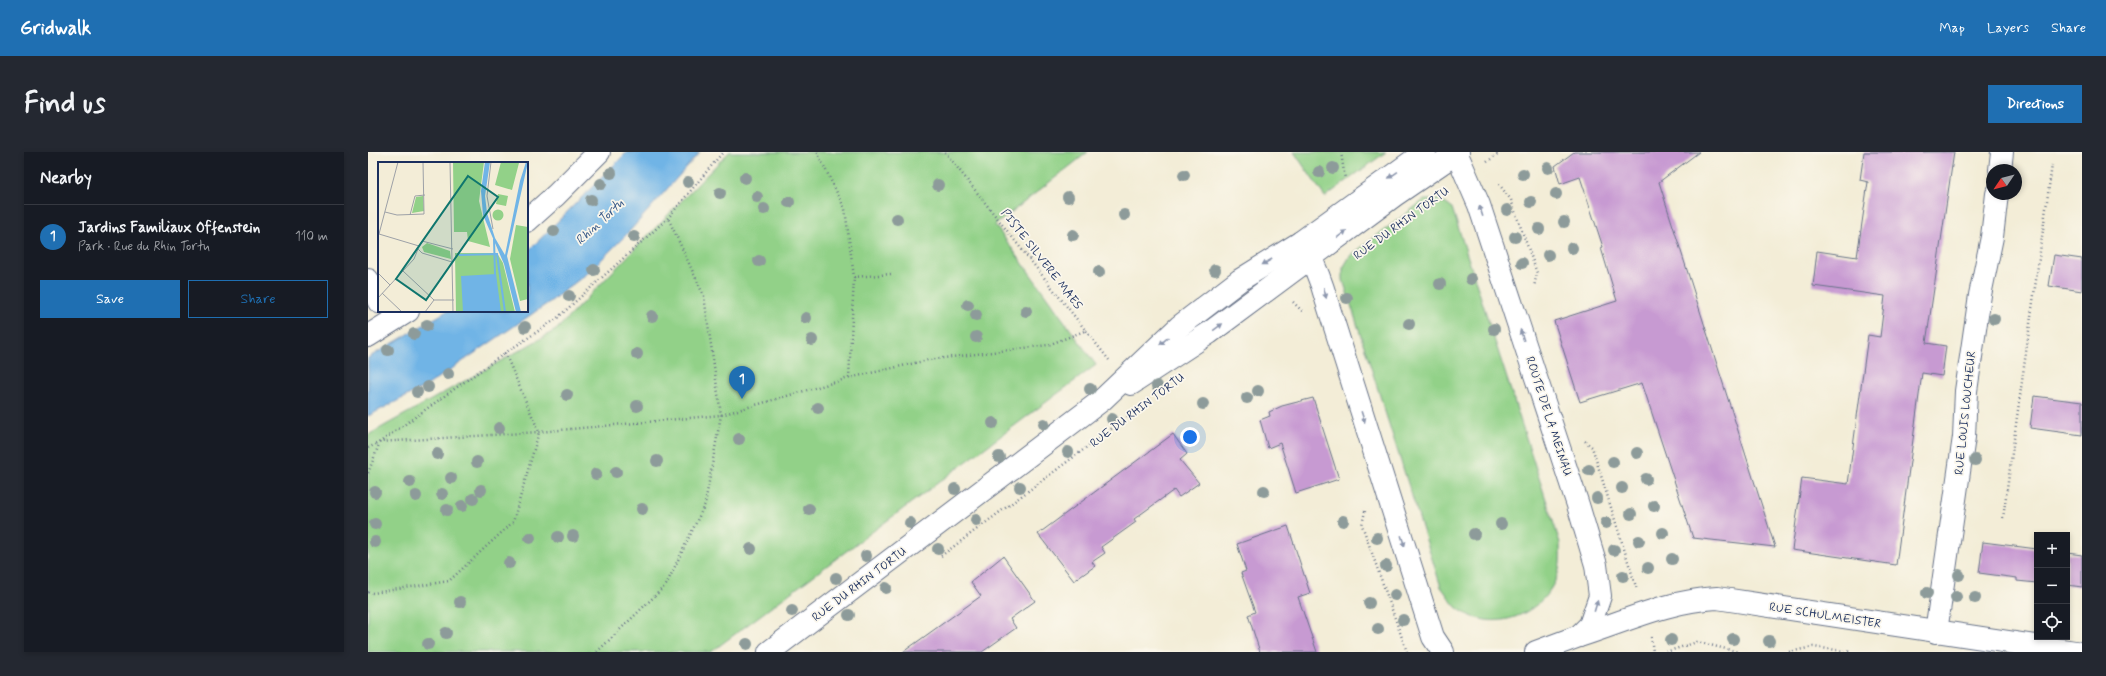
<!DOCTYPE html>
<html lang="en">
<head>
<meta charset="utf-8">
<style>
	:root { --surface:#171b24; --page:#242831; --text:#f1f3f6; --muted:#9ea1a6; --line:#363941; --accent:#1f6fb2 }
	body { margin:0; font-family:Mynerve,sans-serif; background:var(--page); color:var(--text) }
	.controls { position:absolute; right:12px; bottom:12px; display:grid; overflow:hidden; border-radius:0px; box-shadow:0 2px 6px #0003 }
	.controls button { width:36px; height:36px; display:grid; place-items:center; padding:0; border:0; border-bottom:1px solid var(--line); background:var(--surface); color:var(--text); font:20px sans-serif }
	.compass { position:absolute; left:1618px; top:12px; width:36px; height:36px; border-radius:50%; background:var(--surface); box-shadow:0 2px 6px #0003; rotate:235deg }
	.you { position:absolute; left:822px; top:285px; width:14px; height:14px; margin:-10px; border:3px solid #fff; border-radius:50%; background:#1a73e8; box-shadow:0 0 0 6px #1a73e833 }
	.badge { display:grid; place-items:center; width:26px; height:26px; border-radius:50%; background:var(--accent); color:#fff; font-size:13px; font-weight:700 }
	.pin { position:absolute; translate:-50% -33px; filter:drop-shadow(0 1px 2px #0008) }
	.pin::after { content:''; position:absolute; top:21px; width:14px; height:12px; background:inherit; clip-path:polygon(0 0,100% 0,50% 100%) }
	.list { margin:0; padding:0; list-style:none }
	h2 { display:flex; justify-content:space-between; align-items:center; height:52px; margin:0; padding:0 16px; font-size:17px }
	h2 small { font-size:13px; font-weight:400; color:var(--muted) }
	.list li { display:grid; grid-template-columns:26px 1fr auto; gap:12px; align-items:center; box-sizing:border-box; height:64px; padding:0 16px; border-top:1px solid var(--line) }
	.list b { display:block; font-size:15px; white-space:nowrap }
	.list p { margin:0; font-size:13px; white-space:nowrap; color:var(--muted) }
	.list em { font-size:13px; font-style:normal; color:var(--muted) }
	.actions { display:flex; gap:8px; padding:12px 16px }
	.actions a { flex:1; padding:9px 0; border:1px solid var(--accent); border-radius:0px; text-align:center; font-size:14px; color:var(--accent) }
	.actions .main { background:var(--accent); color:#fff }
	.icon { flex:none; width:22px; height:22px; fill:none; stroke:currentColor; stroke-width:2; stroke-linecap:round; stroke-linejoin:round }
	.map { position:relative; flex:none; width:1714px; height:500px; overflow:hidden; border-radius:0px }
	header { display:flex; align-items:center; gap:24px; box-sizing:border-box; height:56px; padding:0 20px; background:var(--accent); color:#fff }
	header strong { font-size:19px }
	nav { display:flex; gap:22px; margin-inline-start:auto; font-size:14px }
	.intro { display:flex; align-items:center; justify-content:space-between; box-sizing:border-box; height:96px; padding:0 24px }
	h1 { margin:0; font-size:28px }
	.button { padding:10px 18px; border-radius:0px; background:var(--accent); color:#fff; font-size:14px; font-weight:700 }
	main { display:flex; gap:24px; padding:0 24px }
	aside { flex:1; background:var(--surface); border-radius:0px; box-shadow:0 2px 6px #0003 }
	.map>svg:first-child { display:block }
</style>
</head>
<body>
<header>
<strong>Gridwalk</strong>
<nav><a>Map</a><a>Layers</a><a>Share</a></nav>
</header>
<div class="intro"><h1>Find us</h1><a class="button">Directions</a></div>
<main>
<aside>
<h2>Nearby<small></small></h2>
<ul class="list">
<li><span class="badge">1</span><div><b>Jardins Familiaux Offenstein</b><p>Park · Rue du Rhin Tortu</p></div><em>110 m</em></li>
</ul>
<div class="actions"><a class="main">Save</a><a>Share</a></div>
</aside>
<div class="map">
<svg width="1714" height="500" viewBox="0 0 1714 500">
	<rect width="100%" height="100%" fill="#fbf7ec"/>
	<filter id="ink" filterUnits="userSpaceOnUse"><feTurbulence type="fractalNoise" baseFrequency=".025" numOctaves="2"/><feDisplacementMap in="SourceGraphic" scale="8" xChannelSelector="R" yChannelSelector="G"/><feConvolveMatrix kernelMatrix="1 2 1 2 8 2 1 2 1" color-interpolation-filters="sRGB"/></filter>
	<filter id="wash" filterUnits="userSpaceOnUse"><feTurbulence type="fractalNoise" baseFrequency=".012" numOctaves="4" result="noise"/><feDisplacementMap in="SourceGraphic" scale="16" xChannelSelector="R" yChannelSelector="G"/><feGaussianBlur stdDeviation="0.9" result="paint"/><feColorMatrix in="noise" values="0 0 0 0 0 0 0 0 0 0 0 0 0 0 0 0 0 1.4 0 .05"/><feComposite in="paint" operator="in"/></filter>
	<g filter="url(#wash)">
		<rect width="100%" height="100%" fill="#f3edd7"/>
		<!-- green -->
		<g fill="#92d188" stroke="#568073">
			<polygon points="361,0 720,0 627,73 728,213 343,500 0,500 0,283 188,178"/>
			<polygon points="926,0 1018,0 957,45"/>
			<path d="M1056 48H1072L1084 56 1192 391C1192 399 1193 410 1191 418 1179 462 1125 485 1088 455 1083 450 1078 441 1073 435L975 128V116L982 104Z"/>
		</g>
		<!-- water -->
		<polygon fill="#70b4e6" stroke="#4672a2" points="259,0 332,0 260,81 221,120 183,149 60,233 0,264 0,206 79,159 159,159 159,100"/>
		<g id="blocks">
			<!-- building -->
			<g fill="#c79ad2">
				<polygon points="1206,0 1331,0 1291,30 1407,395 1325,386 1274,231 1212,250 1186,169 1249,149 1233,96 1235,95 1212,25 1192,32 1187,14"/>
				<polygon points="1496,0 1586,0 1558,191 1578,194 1574,224 1554,221 1528,413 1424,398 1434,326 1480,332 1500,183 1512,185 1517,144 1445,134 1449,99 1489,105 1500,30 1492,28"/>
				<polygon points="1686,103 1714,107 1714,139 1681,134"/>
				<polygon points="1666,244 1714,250 1714,283 1662,276"/>
				<polygon points="945,246 971,327 928,341 912,291 900,296 892,268 902,264 901,260 914,254"/>
				<polygon points="805,282 819,302 812,308 831,331 811,345 806,338 766,367 768,370 733,395 737,401 724,410 727,414 706,429 670,382"/>
				<polygon points="920,374 942,441 930,445 949,500 892,500 880,463 887,460 873,421 878,419 869,392"/>
				<polygon points="1615,390 1669,397 1669,431 1649,429 1649,426 1611,421"/>
				<polygon points="1699,401 1714,403 1714,435 1699,433"/>
				<polygon points="635,404 667,449 642,467 648,476 614,500 535,500 613,444 603,430"/>
			</g>
		</g>
	</g>
	<g filter="url(#ink)">
		<use href="#blocks" fill-opacity="0" stroke="#677288" stroke-width="1"/>
		<g fill="none" stroke-linecap="round" stroke-linejoin="round">
			<defs>
				<g id="minor">
					<polyline points="1088,0 1111,53 1210,353 1228,413 1232,444 1222,473 1211,484 1168,500"/>
					<polyline points="1632,18 1634,0"/>
					<polyline points="159,69 188,43 231,0"/>
					<path d="M933 90C946 109 953 128 959 150L1065 485 1075 500"/>
					<polyline points="0,128 11,150"/>
					<polyline points="0,184 40,159"/>
					<polyline points="763,232 841,181 1027,43 1090,0"/>
					<polyline points="1568,480 1596,285 1598,239 1612,143 1624,85 1629,42"/>
					<path d="M1211 484C1255 470 1302 448 1349 446L1707 500"/>
					<polyline points="401,500 734,248 812,174 872,128 933,90 1057,0"/>
				</g>
			</defs>
			<!-- minor casing -->
			<use href="#minor" stroke="#677288" stroke-width="24"/>
			<!-- path -->
			<g stroke="#677288" stroke-width="2.5" stroke-dasharray="1 3" stroke-linecap="butt">
				<polyline points="449,0 477,57 486,125 481,226"/>
				<polyline points="577,0 741,208"/>
				<polyline points="973,0 977,27"/>
				<polyline points="1119,10 1132,0"/>
				<polyline points="1131,32 1143,48 1169,121 1166,135"/>
				<polyline points="486,125 523,122"/>
				<polyline points="925,150 935,160"/>
				<polyline points="1217,289 1224,295 1269,438"/>
				<polyline points="0,296 12,290 137,201"/>
				<polyline points="0,321 12,290 171,280 353,263 481,226 560,208 680,193 719,178"/>
				<polyline points="997,359 994,373 1039,500"/>
				<polyline points="1635,366 1684,13"/>
				<polyline points="573,404 770,257"/>
				<polyline points="0,440 5,441 81,429 145,370 171,280 137,201 187,168 300,66 355,0"/>
				<polyline points="1283,485 1285,500"/>
				<polyline points="229,500 298,433 337,352 353,263 336,144 300,66"/>
				<polyline points="1298,500 1329,490 1371,500"/>
				<polyline points="1421,500 1445,495 1484,500"/>
			</g>
			<!-- minor -->
			<use href="#minor" stroke="#fff" stroke-width="22"/>
		</g>
		<!-- trees -->
		<g fill="#8d9b9a">
			<circle cx="965" cy="16" r="6"/>
			<circle cx="1180" cy="16" r="6"/>
			<circle cx="951" cy="20" r="6"/>
			<circle cx="243" cy="21" r="6"/>
			<circle cx="1155" cy="22" r="6"/>
			<circle cx="816" cy="23" r="6"/>
			<circle cx="377" cy="26" r="6"/>
			<circle cx="320" cy="30" r="6"/>
			<circle cx="233" cy="32" r="6"/>
			<circle cx="570" cy="33" r="6"/>
			<circle cx="352" cy="41" r="6"/>
			<circle cx="1188" cy="42" r="6"/>
			<circle cx="389" cy="45" r="6"/>
			<circle cx="700" cy="45" r="6"/>
			<circle cx="223" cy="48" r="6"/>
			<circle cx="421" cy="50" r="6"/>
			<circle cx="1163" cy="50" r="6"/>
			<circle cx="396" cy="57" r="6"/>
			<circle cx="1139" cy="58" r="6"/>
			<circle cx="756" cy="63" r="6"/>
			<circle cx="529" cy="67" r="6"/>
			<circle cx="1196" cy="70" r="6"/>
			<circle cx="1171" cy="77" r="6"/>
			<circle cx="186" cy="79" r="6"/>
			<circle cx="705" cy="83" r="6"/>
			<circle cx="266" cy="85" r="6"/>
			<circle cx="1147" cy="85" r="6"/>
			<circle cx="1204" cy="96" r="6"/>
			<circle cx="1180" cy="103" r="6"/>
			<circle cx="391" cy="109" r="6"/>
			<circle cx="1154" cy="111" r="6"/>
			<circle cx="226" cy="118" r="6"/>
			<circle cx="847" cy="118" r="6"/>
			<circle cx="731" cy="120" r="6"/>
			<circle cx="1103" cy="127" r="6"/>
			<circle cx="1072" cy="132" r="6"/>
			<circle cx="201" cy="144" r="6"/>
			<circle cx="979" cy="146" r="6"/>
			<circle cx="600" cy="153" r="6"/>
			<circle cx="658" cy="159" r="6"/>
			<circle cx="608" cy="163" r="6"/>
			<circle cx="284" cy="164" r="6"/>
			<circle cx="438" cy="166" r="6"/>
			<circle cx="1626" cy="167" r="6"/>
			<circle cx="1041" cy="172" r="6"/>
			<circle cx="59" cy="173" r="6"/>
			<circle cx="157" cy="175" r="6"/>
			<circle cx="1126" cy="177" r="6"/>
			<circle cx="46" cy="182" r="6"/>
			<circle cx="608" cy="185" r="6"/>
			<circle cx="444" cy="188" r="6"/>
			<circle cx="20" cy="198" r="6"/>
			<circle cx="269" cy="202" r="6"/>
			<circle cx="80" cy="222" r="6"/>
			<circle cx="789" cy="234" r="6"/>
			<circle cx="60" cy="235" r="6"/>
			<circle cx="722" cy="237" r="6"/>
			<circle cx="890" cy="239" r="6"/>
			<circle cx="49" cy="240" r="6"/>
			<circle cx="199" cy="243" r="6"/>
			<circle cx="879" cy="246" r="6"/>
			<circle cx="835" cy="252" r="6"/>
			<circle cx="269" cy="254" r="6"/>
			<circle cx="450" cy="256" r="6"/>
			<circle cx="744" cy="267" r="6"/>
			<circle cx="625" cy="271" r="6"/>
			<circle cx="676" cy="272" r="6"/>
			<circle cx="131" cy="276" r="6"/>
			<circle cx="371" cy="287" r="6"/>
			<circle cx="700" cy="300" r="6"/>
			<circle cx="1269" cy="301" r="6"/>
			<circle cx="69" cy="302" r="6"/>
			<circle cx="631" cy="305" r="6"/>
			<circle cx="1607" cy="308" r="6"/>
			<circle cx="289" cy="309" r="6"/>
			<circle cx="109" cy="310" r="6"/>
			<circle cx="1245" cy="310" r="6"/>
			<circle cx="1221" cy="318" r="6"/>
			<circle cx="248" cy="320" r="6"/>
			<circle cx="228" cy="322" r="6"/>
			<circle cx="83" cy="326" r="6"/>
			<circle cx="1278" cy="327" r="6"/>
			<circle cx="42" cy="330" r="6"/>
			<circle cx="652" cy="335" r="6"/>
			<circle cx="1254" cy="336" r="6"/>
			<circle cx="587" cy="337" r="6"/>
			<circle cx="113" cy="338" r="6"/>
			<circle cx="896" cy="339" r="6"/>
			<circle cx="7" cy="340" r="6"/>
			<circle cx="74" cy="342" r="6"/>
			<circle cx="48" cy="344" r="6"/>
			<circle cx="1229" cy="346" r="6"/>
			<circle cx="105" cy="347" r="6"/>
			<circle cx="94" cy="354" r="6"/>
			<circle cx="1286" cy="354" r="6"/>
			<circle cx="274" cy="357" r="6"/>
			<circle cx="441" cy="357" r="6"/>
			<circle cx="79" cy="358" r="6"/>
			<circle cx="1263" cy="362" r="6"/>
			<circle cx="608" cy="368" r="6"/>
			<circle cx="975" cy="369" r="6"/>
			<circle cx="542" cy="371" r="6"/>
			<circle cx="1238" cy="371" r="6"/>
			<circle cx="7" cy="372" r="6"/>
			<circle cx="1133" cy="372" r="6"/>
			<circle cx="1295" cy="381" r="6"/>
			<circle cx="1106" cy="382" r="6"/>
			<circle cx="205" cy="384" r="6"/>
			<circle cx="190" cy="385" r="6"/>
			<circle cx="162" cy="386" r="6"/>
			<circle cx="1009" cy="386" r="6"/>
			<circle cx="1271" cy="389" r="6"/>
			<circle cx="7" cy="390" r="6"/>
			<circle cx="383" cy="397" r="6"/>
			<circle cx="570" cy="397" r="6"/>
			<circle cx="1246" cy="398" r="6"/>
			<circle cx="498" cy="404" r="6"/>
			<circle cx="1304" cy="407" r="6"/>
			<circle cx="141" cy="411" r="6"/>
			<circle cx="1018" cy="414" r="6"/>
			<circle cx="1280" cy="416" r="6"/>
			<circle cx="1591" cy="423" r="6"/>
			<circle cx="1255" cy="424" r="6"/>
			<circle cx="468" cy="426" r="6"/>
			<circle cx="518" cy="436" r="6"/>
			<circle cx="1559" cy="441" r="6"/>
			<circle cx="1027" cy="443" r="6"/>
			<circle cx="1588" cy="445" r="6"/>
			<circle cx="1607" cy="446" r="6"/>
			<circle cx="92" cy="450" r="6"/>
			<circle cx="1001" cy="451" r="6"/>
			<circle cx="424" cy="459" r="6"/>
			<circle cx="481" cy="463" r="6"/>
			<circle cx="1035" cy="468" r="6"/>
			<circle cx="1010" cy="477" r="6"/>
			<circle cx="78" cy="481" r="6"/>
			<circle cx="1365" cy="487" r="6"/>
			<circle cx="1303" cy="488" r="6"/>
			<circle cx="1401" cy="489" r="6"/>
			<circle cx="60" cy="492" r="6"/>
			<circle cx="379" cy="492" r="6"/>
		</g>
		<!-- one-way arrows -->
		<defs><path id="oneway-solid" d="M-6-.8H1V-3.2L6.5 0L1 3.2V.8H-6Z"/></defs>
		<g fill="#8d97ae">
			<use href="#oneway-solid" transform="translate(1025 23) rotate(145)"/>
			<use href="#oneway-solid" transform="translate(1113 59) rotate(-108)"/>
			<use href="#oneway-solid" transform="translate(974 82) rotate(-37)"/>
			<use href="#oneway-solid" transform="translate(899 110) rotate(150)"/>
			<use href="#oneway-solid" transform="translate(957 141) rotate(77)"/>
			<use href="#oneway-solid" transform="translate(850 175) rotate(-36)"/>
			<use href="#oneway-solid" transform="translate(1154 183) rotate(-108)"/>
			<use href="#oneway-solid" transform="translate(796 189) rotate(138)"/>
			<use href="#oneway-solid" transform="translate(995 265) rotate(72)"/>
			<use href="#oneway-solid" transform="translate(1035 389) rotate(72)"/>
			<use href="#oneway-solid" transform="translate(1228 454) rotate(-73)"/>
		</g>
	</g>
	<g text-anchor="middle" stroke-width="3.5" stroke-linejoin="round" paint-order="stroke">
		<!-- street labels -->
		<g font-size="12" fill="#1b2f5e" stroke="#fbf7ec">
			<text transform="translate(1033 71) rotate(-36)" y="4">RUE DU RHIN TORTU</text>
			<text transform="translate(674 107) rotate(52)" y="4">PISTE SILVERE MAES</text>
			<text transform="translate(769 258) rotate(-37)" y="4">RUE DU RHIN TORTU</text>
			<text transform="translate(1597 261) rotate(-84)" y="4">RUE LOUIS LOUCHEUR</text>
			<text transform="translate(1181 264) rotate(72)" y="4">ROUTE DE LA MEINAU</text>
			<text transform="translate(491 432) rotate(-37)" y="4">RUE DU RHIN TORTU</text>
			<text transform="translate(1457 463) rotate(9)" y="4">RUE SCHULMEISTER</text>
		</g>
		<!-- water labels -->
		<g font-size="13" font-style="italic" fill="#355787" stroke="#fbf7ec">
			<text transform="translate(231 69) rotate(-43)" y="5">Rhin Tortu</text>
		</g>
	</g>
	<!-- overview -->
	<g transform="translate(10 10)">
		<rect width="150" height="150" fill="#f3edd7"/>
		<path d="M75 0H106L101 39 112 85 90 79 89 70H76ZM123 0 141 1 134 28 117 23ZM120 32 130 34 128 44 118 42ZM45 34 46 49 34 51 38 35ZM114.5 53a5.5 5.5 0 1 1 11 0a5.5 5.5 0 1 1-11 0ZM138 63 150 65V137L142 139 132 97ZM49 81 72 89 73 97 46 90 44 85ZM77 91H119L125 101 137 150H78Z" fill="#92d188"/>
		<path d="M107 0H112L107 34 109 51 117 76 127 93 142 19 148 0H150L129 94 143 150H138L126 102 105 53 103 29ZM118 112 123 150H85L83 114Z" fill="#70b4e6"/>
		<path fill="none" stroke="#70b4e6" stroke-width="2" d="M116 77 117 112M81 93 119 92 127 150"/>
		<path fill="none" stroke="#9da1a7" stroke-width="1" d="M72 0 75 150M113 0 109 34 115 67M7 50 19 53 46 52 45 0M32 53 37 34 47 33M1 72 20 0M1 72 41 84M74 100 44 91 40 87 44 79 75 87M25 109 56 138H76M0 111 12 123M4 131 24 150M0 136 36 97 40 87M47 150 56 138"/>
		<path fill="#0f766e" fill-opacity="0.15" stroke="#0f766e" stroke-width="2" d="M90 14 120 35 48 138 18 117Z"/>
		<rect width="150" height="150" fill="none" stroke="#1b2f5e" stroke-width="2"/>
	</g>
</svg>
<div class="controls">
<button>+</button>
<button>−</button>
<button><svg class="icon" aria-label="locate" viewBox="0 0 24 24"><circle cx="12" cy="12" r="6"/><path d="M12 2v4M12 18v4M2 12h4M18 12h4"/></svg></button>
</div>
<svg class="compass" viewBox="-18 -18 36 36"><path d="M0-13l5 13h-10z" fill="#e53935"/><path d="M0 13l5-13h-10z" fill="#9ea1a6"/></svg>
<div class="you"></div>
<div class="pin badge" style="left:374px;top:247px">1</div>
</div>
</main>
</body>
</html>
